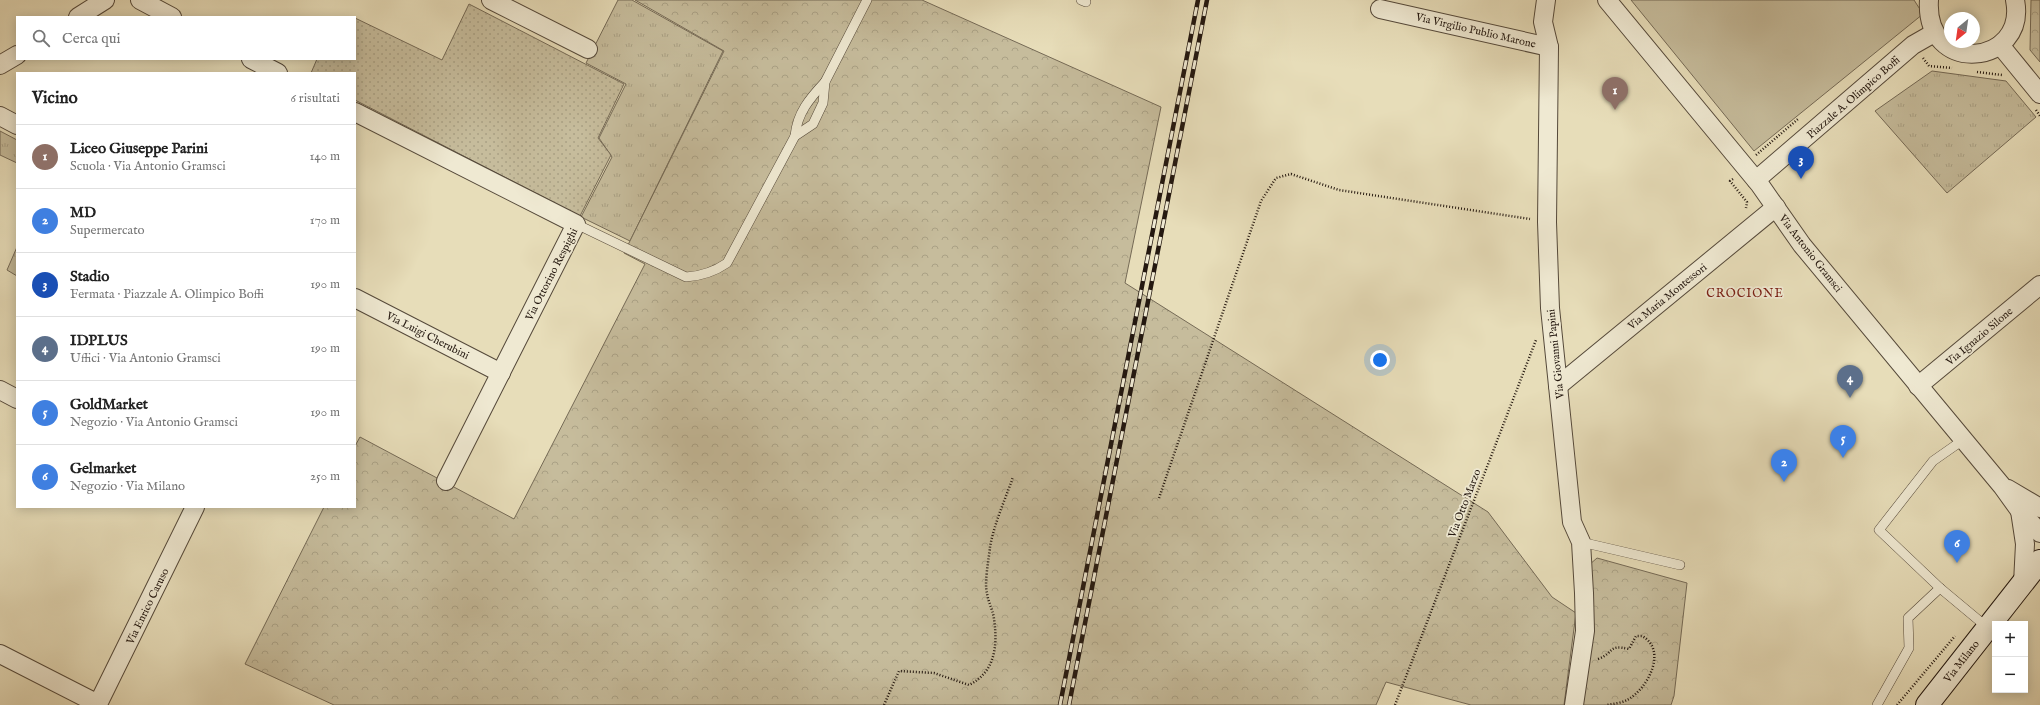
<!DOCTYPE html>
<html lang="it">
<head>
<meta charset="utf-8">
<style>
	:root { --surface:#fff; --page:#f2f2f2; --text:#222; --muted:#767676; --line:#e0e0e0; --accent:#0b8043 }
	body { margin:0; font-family:"IM FELL English",serif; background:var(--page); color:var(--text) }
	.controls { position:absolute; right:12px; bottom:12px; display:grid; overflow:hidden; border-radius:0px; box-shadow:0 2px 10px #0003 }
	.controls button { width:36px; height:36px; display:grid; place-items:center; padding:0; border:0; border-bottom:1px solid var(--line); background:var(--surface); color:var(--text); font:20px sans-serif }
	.compass { position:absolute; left:1944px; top:12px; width:36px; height:36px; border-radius:50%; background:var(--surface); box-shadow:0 2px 10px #0003; rotate:209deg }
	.you { position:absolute; left:1380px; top:360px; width:14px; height:14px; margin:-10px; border:3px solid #fff; border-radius:50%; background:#1a73e8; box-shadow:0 0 0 6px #1a73e833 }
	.badge { display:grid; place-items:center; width:26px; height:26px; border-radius:50%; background:var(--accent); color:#fff; font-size:13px; font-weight:700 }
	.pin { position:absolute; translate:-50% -33px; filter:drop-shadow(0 1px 2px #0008) }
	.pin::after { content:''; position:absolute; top:21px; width:14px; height:12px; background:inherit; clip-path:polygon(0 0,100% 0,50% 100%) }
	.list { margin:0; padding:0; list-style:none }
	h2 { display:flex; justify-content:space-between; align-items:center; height:52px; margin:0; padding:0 16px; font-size:17px }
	h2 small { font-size:13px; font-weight:400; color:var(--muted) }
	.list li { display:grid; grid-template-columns:26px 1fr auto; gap:12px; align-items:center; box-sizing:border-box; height:64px; padding:0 16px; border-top:1px solid var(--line) }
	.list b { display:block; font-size:15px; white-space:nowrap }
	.list p { margin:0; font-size:13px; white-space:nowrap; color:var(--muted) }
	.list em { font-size:13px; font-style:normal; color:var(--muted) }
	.icon { flex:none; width:22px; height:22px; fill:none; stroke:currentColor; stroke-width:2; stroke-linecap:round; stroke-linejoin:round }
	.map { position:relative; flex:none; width:2040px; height:705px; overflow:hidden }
	.search { position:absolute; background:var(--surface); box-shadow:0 2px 10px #0003; left:16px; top:16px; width:340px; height:44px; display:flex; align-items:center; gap:10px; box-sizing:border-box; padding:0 14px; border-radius:0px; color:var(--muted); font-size:15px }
	.panel { position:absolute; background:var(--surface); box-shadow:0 2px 10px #0003; left:16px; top:72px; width:340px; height:436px; border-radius:0px }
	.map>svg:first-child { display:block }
</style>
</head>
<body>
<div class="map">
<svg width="2040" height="705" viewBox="0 0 2040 705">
	<defs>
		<pattern id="grass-tufts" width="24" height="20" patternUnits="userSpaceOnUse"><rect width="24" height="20" fill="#c6bc9c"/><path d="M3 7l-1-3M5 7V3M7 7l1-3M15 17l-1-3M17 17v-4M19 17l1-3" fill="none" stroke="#aaa185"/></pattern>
		<pattern id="park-crowns" width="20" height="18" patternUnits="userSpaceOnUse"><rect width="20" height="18" fill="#c6bc9c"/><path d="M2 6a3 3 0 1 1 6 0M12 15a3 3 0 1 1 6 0" fill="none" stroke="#aaa185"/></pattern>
		<pattern id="garden-dots" width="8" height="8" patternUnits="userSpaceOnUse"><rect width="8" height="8" fill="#c6bc9c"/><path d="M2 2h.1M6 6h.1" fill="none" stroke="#aaa185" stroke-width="1.8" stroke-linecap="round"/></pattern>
	</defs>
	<rect width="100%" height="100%" fill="#e7ddb9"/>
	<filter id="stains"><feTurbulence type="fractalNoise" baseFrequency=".005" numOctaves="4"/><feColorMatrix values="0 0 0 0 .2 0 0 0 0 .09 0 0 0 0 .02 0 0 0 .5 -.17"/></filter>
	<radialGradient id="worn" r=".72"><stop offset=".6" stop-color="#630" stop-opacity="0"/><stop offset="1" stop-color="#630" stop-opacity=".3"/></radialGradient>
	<!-- grass -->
	<g fill="url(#grass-tufts)" stroke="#756a56">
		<polygon points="618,0 632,0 723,51 630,241 581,217 612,157 599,138 626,84 586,63"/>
		<polygon points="1932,71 2006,81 2036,117 1947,193 1875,111"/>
		<polygon points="0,131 17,140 17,163 0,155"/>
		<polygon points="17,247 17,276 7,270"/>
	</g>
	<!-- park -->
	<g fill="url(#park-crowns)" stroke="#756a56">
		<polygon points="635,0 922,0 1161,107 1125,283 1488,512 1552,597 1576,613 1564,705 1471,705 1386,682 1376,705 334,705 245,664 324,507 355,507 355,446 360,437 514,519 645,264 624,253 724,51"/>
		<polygon points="2031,0 2040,0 2040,62 2030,50"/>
		<polygon points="1597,558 1687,583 1674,696 1671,705 1582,705 1589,565"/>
	</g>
	<!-- garden -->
	<polygon fill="url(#garden-dots)" stroke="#756a56" points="469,4 624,84 598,138 611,155 580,216 355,100 355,73 311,73 317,59 355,59 355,18 442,60"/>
	<!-- pitch -->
	<polygon fill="#c6bc9c" stroke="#756a56" points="1631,0 1914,0 1923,14 1754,151"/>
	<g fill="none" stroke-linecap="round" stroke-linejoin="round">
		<defs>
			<g id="lane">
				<polyline points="1081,0 1086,2"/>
				<path d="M795 136C797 113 810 98 825 82"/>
				<path d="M576 224 686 277C702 276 714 272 727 263L795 136 813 124 823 103 825 82 867 0"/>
				<polyline points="1963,440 1933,461 1879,530 1940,588 1988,628"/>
				<polyline points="1581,542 1680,565"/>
				<polyline points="1877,705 1909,648 1908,618 1940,588"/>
			</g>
			<g id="street">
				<polyline points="140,0 172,17"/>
				<polyline points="491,0 588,49"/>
				<polyline points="1546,0 1543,22 1549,47 1547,222 1550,308 1572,522 1581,542 1584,593 1585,631 1574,705"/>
				<polyline points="1607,0 1760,185 1802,245 2002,486 2020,511 2040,533"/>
				<path d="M1929 0C1924 77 2028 66 2015 0"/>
				<polyline points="1380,9 1549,47"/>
				<polyline points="78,17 105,0"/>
				<polyline points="2000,45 2040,94"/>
				<polyline points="251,59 278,73"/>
				<polyline points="0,65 17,55"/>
				<polyline points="355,112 576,224 446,481"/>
				<polyline points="0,116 17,125"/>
				<polyline points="1756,180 1913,45 1934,33"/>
				<polyline points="355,298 501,373"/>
				<polyline points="1558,386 1776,207"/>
				<polyline points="1918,386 2040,285"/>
				<polyline points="0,390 17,399"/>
				<polyline points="2008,489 2040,508"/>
				<polyline points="2020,511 2025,544 2023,583"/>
				<polyline points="0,654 98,704 195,507"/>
			</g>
			<polyline id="secondary" points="1927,705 2040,561"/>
		</defs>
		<!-- lane casing -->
		<use href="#lane" stroke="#55493a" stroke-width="10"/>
		<!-- street casing -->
		<use href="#street" stroke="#55493a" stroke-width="20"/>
		<!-- secondary casing -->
		<use href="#secondary" stroke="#241810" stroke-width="24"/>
		<!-- path -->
		<g stroke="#241810" stroke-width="2.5" stroke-dasharray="1 2" stroke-linecap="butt">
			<polyline points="1923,58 1929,66 1952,68"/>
			<polyline points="1977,72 2002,75"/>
			<polyline points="2036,110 2040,116"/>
			<polyline points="1756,155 1798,119"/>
			<polyline points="1733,179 1730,181 1747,202 1746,208"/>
			<polyline points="1159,498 1261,201 1276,178 1291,174 1339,190 1530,219"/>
			<path d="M1598 659C1615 653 1607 644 1629 649L1636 636H1642C1668 650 1648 689 1627 700 1621 703 1613 704 1606 705"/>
			<path d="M884 705 899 671 934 673 969 685C995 672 998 646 994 619 993 610 988 602 987 593 984 582 989 559 990 547 994 524 1005 500 1013 477"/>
			<polyline points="1395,705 1536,340"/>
			<polyline points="1897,705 1955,636"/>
		</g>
		<!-- lane -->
		<use href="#lane" stroke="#efe9d2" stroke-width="9"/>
		<!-- street -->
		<use href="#street" stroke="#efe9d2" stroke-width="18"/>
		<!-- secondary -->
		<use href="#secondary" stroke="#efe9d2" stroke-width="22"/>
		<defs>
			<g id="rail">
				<polyline points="1060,705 1198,0"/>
				<polyline points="1069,705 1207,0"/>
			</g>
		</defs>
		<!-- rail casing -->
		<use href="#rail" stroke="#241810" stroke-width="4.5"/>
		<!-- rail -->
		<use href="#rail" stroke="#efe9d2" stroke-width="3" stroke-dasharray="9" stroke-linecap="butt"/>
	</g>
	<g text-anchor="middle" stroke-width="3.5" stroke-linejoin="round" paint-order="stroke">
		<!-- street labels -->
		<g font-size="11" fill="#241810" stroke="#efe9d2">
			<text transform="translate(1476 30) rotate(13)" y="4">Via Virgilio Publio Marone</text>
			<text transform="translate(1853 97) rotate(-41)" y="4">Piazzale A. Olimpico Boffi</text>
			<text transform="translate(1811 253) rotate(52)" y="4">Via Antonio Gramsci</text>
			<text transform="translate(551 274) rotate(-63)" y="4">Via Ottorino Respighi</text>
			<text transform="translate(1667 296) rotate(-39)" y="4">Via Maria Montessori</text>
			<text transform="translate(428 335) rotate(27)" y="4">Via Luigi Cherubini</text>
			<text transform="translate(1979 336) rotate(-40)" y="4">Via Ignazio Silone</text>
			<text transform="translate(1555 354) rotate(-96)" y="4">Via Giovanni Papini</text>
			<text transform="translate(1464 503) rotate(-69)" y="4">Via Otto Marzo</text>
			<text transform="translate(147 606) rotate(-64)" y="4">Via Enrico Caruso</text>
			<text transform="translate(1961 661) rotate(-52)" y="4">Via Milano</text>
		</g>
		<!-- neighbourhood labels -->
		<g font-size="12" letter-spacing="1" fill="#7a1f14" stroke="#efe9d2">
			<text x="1745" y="297">CROCIONE</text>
		</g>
	</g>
	<rect width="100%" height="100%" filter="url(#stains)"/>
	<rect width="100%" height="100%" fill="url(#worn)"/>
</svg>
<div class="controls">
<button>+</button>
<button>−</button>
</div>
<svg class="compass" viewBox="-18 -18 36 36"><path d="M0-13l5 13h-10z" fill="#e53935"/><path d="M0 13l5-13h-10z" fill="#767676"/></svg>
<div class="you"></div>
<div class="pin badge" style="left:1615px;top:110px;background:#8d6e63">1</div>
<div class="pin badge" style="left:1784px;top:482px;background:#3f7fe0">2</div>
<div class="pin badge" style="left:1801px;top:179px;background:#1a4fb4">3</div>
<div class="pin badge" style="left:1850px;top:398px;background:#5c6f8a">4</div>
<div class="pin badge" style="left:1843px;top:458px;background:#3f7fe0">5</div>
<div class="pin badge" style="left:1957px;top:563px;background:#3f7fe0">6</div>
<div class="search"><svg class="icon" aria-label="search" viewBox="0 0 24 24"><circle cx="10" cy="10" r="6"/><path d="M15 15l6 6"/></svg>Cerca qui</div>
<section class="panel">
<h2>Vicino<small>6 risultati</small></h2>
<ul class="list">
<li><span class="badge" style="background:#8d6e63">1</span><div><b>Liceo Giuseppe Parini</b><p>Scuola · Via Antonio Gramsci</p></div><em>140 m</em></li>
<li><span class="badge" style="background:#3f7fe0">2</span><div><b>MD</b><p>Supermercato</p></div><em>170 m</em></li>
<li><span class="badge" style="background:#1a4fb4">3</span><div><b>Stadio</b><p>Fermata · Piazzale A. Olimpico Boffi</p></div><em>190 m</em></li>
<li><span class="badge" style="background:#5c6f8a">4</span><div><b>IDPLUS</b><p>Uffici · Via Antonio Gramsci</p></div><em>190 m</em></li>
<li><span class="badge" style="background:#3f7fe0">5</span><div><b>GoldMarket</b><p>Negozio · Via Antonio Gramsci</p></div><em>190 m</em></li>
<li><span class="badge" style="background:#3f7fe0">6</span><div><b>Gelmarket</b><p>Negozio · Via Milano</p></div><em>250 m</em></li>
</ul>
</section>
</div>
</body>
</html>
